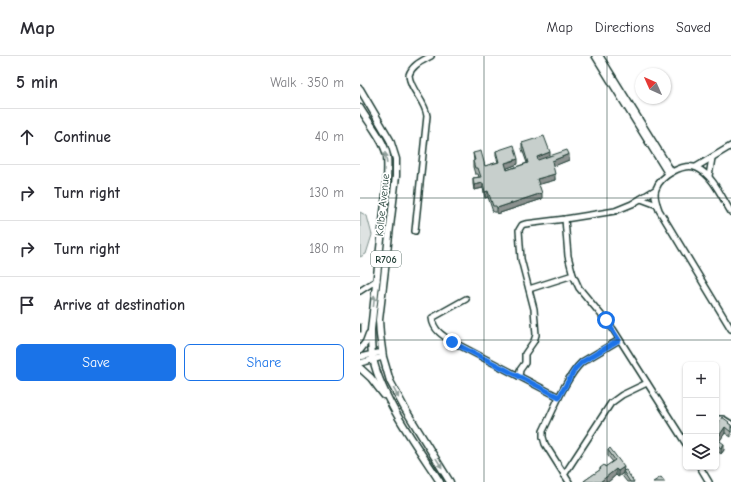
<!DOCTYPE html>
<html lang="en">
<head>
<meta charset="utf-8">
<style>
	:root { --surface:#fff; --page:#f2f2f3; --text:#2b2b33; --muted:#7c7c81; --line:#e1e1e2; --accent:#1a73e8 }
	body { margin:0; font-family:"Comic Neue",sans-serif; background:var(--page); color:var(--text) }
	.controls { position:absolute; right:12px; bottom:12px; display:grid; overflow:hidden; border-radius:6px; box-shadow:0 1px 3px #0004 }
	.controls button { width:36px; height:36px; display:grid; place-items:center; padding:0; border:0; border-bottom:1px solid var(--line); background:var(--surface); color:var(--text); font:20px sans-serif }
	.compass { position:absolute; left:275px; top:12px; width:36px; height:36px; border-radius:50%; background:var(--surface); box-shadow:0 1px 3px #0004; rotate:315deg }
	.stop { position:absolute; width:12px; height:12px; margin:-9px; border:3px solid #1a73e8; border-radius:50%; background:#fff }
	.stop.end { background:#1a73e8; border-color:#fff; box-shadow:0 1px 4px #0008 }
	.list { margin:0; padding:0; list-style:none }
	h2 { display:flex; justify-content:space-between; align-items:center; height:52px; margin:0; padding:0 16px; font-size:17px }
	h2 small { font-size:13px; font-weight:400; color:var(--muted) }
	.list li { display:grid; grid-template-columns:26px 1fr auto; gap:12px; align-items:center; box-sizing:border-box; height:56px; padding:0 16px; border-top:1px solid var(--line) }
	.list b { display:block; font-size:15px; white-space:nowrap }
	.list em { font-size:13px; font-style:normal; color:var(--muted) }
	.actions { display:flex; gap:8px; padding:12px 16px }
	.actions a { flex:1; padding:9px 0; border:1px solid var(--accent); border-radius:6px; text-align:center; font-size:14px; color:var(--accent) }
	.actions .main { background:var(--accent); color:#fff }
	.icon { flex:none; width:22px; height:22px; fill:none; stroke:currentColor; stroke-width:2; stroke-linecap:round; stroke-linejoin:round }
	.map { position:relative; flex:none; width:371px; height:426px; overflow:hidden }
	header { display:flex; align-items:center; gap:24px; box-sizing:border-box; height:56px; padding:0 20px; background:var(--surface); border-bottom:1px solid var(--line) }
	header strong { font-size:19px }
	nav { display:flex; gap:22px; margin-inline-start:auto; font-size:14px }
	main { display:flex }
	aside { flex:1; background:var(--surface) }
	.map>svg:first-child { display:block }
</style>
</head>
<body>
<header>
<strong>Map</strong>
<nav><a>Map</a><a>Directions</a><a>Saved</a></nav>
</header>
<main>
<aside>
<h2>5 min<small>Walk · 350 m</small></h2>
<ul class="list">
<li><svg class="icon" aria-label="ahead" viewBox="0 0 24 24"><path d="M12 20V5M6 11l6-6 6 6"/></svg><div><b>Continue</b></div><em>40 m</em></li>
<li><svg class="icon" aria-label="right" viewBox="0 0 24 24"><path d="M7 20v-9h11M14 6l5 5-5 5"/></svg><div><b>Turn right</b></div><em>130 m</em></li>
<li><svg class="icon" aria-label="right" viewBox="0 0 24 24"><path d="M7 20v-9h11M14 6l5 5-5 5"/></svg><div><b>Turn right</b></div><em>180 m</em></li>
<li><svg class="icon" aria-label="arrive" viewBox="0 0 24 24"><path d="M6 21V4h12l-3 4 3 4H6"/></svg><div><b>Arrive at destination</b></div></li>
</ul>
<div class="actions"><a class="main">Save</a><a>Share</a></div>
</aside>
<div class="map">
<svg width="371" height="426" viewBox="0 0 371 426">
	<rect width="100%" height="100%" fill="#fff"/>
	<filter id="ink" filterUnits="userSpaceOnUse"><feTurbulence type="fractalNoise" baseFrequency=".025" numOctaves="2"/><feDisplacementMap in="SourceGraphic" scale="8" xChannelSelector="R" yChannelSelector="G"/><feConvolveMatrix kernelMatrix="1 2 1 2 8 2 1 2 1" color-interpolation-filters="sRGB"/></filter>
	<g filter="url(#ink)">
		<!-- green -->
		<polygon fill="#dee3e2" stroke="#7e908b" points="0,156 7,160 12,179 6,198 0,201"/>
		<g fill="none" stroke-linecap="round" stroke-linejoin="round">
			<defs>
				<g id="minor">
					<polyline points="235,0 308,118"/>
					<polyline points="240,0 312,116"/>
					<polyline points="336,111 371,90"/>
					<polyline points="349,120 352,102"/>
					<polyline points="281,143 297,149"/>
					<path d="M371 156C362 142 353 119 337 112 324 106 300 120 296 133 293 140 297 148 299 154L371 273"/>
					<polyline points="205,163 208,200 213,219 219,232 253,273 326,388"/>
					<path d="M55 175 67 60C65 44 50 34 49 19 52 9 62 5 71 0"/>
					<polyline points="169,233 213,219"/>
					<polyline points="0,235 17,224"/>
					<path d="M106 243 72 262C73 274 83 280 93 286L199 341"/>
					<polyline points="0,301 22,296"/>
					<polyline points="0,307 23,301"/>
					<polyline points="159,320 160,314 165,307 165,298 174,285 176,279 174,253 161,203 159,174 162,169 165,168 205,163 255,155 272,148 295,134"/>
					<polyline points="356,363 363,363 371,368"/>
					<polyline points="340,411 349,426"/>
					<polyline points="204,419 251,347 262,339 287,327"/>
					<path d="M209 426 185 388 183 381V375C193 355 206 321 222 306L259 284"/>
				</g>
				<g id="major">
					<polyline points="0,33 30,84 36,103 36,120 19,264 20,279 23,301 30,325 45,353 90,426"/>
					<path d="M0 52C8 66 24 84 27 100 28 109 27 119 27 129L11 274C11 282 11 290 12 298 20 341 57 390 80 426"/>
					<polyline points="0,294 6,286 9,278"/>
					<polyline points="0,312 11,322 24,339"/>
				</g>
			</defs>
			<!-- minor casing -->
			<use href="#minor" stroke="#1f3d34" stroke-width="8"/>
			<!-- major casing -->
			<use href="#major" stroke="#1f3d34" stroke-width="9"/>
			<!-- minor -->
			<use href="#minor" stroke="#fff" stroke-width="5"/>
			<!-- major -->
			<use href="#major" stroke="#fff" stroke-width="6"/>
		</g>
		<!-- wall -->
		<g fill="#abb2af" stroke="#1f3d34">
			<polygon points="162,87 190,100 209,104 193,110 195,124 179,128 182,143 137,158 136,156 133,156 128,141 125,142 123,132 114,134 113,128 113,122 119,121 118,118 115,118 113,111 113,105 114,105 113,97 125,110 138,106 136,100 136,95 158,108 147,112 147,114 167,107 162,93"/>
			<polygon points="369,368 371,369 371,381 365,377 359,385 364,394 361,398 356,394 356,371"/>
			<polygon points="248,394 264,415 274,426 267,426 263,421 263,417 258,421 256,419 248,426 224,426 224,425 240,414 240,412 245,411 253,406 248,400"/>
		</g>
		<!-- shaded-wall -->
		<g fill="#8b918f" stroke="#1f3d34">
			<polygon points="190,96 190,102 177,107 177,101"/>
			<polygon points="209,98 209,104 192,111 192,105"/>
			<polygon points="158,103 158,108 145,113 145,107"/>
			<polygon points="195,118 195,124 177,129 177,123"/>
			<polygon points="123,127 123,132 114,134 114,129"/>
			<polygon points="128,135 128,141 125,142 125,136"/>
			<polygon points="182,137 182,143 137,158 137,152"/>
			<polygon points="365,371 365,377 357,389 357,383"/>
			<polygon points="364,388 364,394 361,398 361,392"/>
			<polygon points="264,411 263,417 258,421 258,415"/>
			<polygon points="256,413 256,419 248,426 240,426"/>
		</g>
		<!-- building -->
		<g fill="#c7cfcc" stroke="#1f3d34">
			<polygon points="184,80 190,96 177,101 178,104 207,94 209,98 192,105 195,118 177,123 182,137 137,152 136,150 133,150 128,135 125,136 123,127 114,129 113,122 121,121 118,112 115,112 113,105 115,104 113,97 121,95 125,110 139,106 136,95 154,89 158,103 145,107 147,114 168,107 162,87"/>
			<rect x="0" y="268" width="1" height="8"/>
			<polygon points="362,361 369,366 368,367 371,369 371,376 365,371 357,383 364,388 361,392 356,388 356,371"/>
			<polygon points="250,392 264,411 258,415 256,413 240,426 225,426 224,425 241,413 240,412 244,409 245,411 255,404 248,394"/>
			<polygon points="266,414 274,426 270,426 263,415"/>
			<polygon points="301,421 305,426 293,426"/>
		</g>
		<!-- one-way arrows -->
		<defs><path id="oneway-solid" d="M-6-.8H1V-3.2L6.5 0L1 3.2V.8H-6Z"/></defs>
		<g fill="#8f9e9a">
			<use href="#oneway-solid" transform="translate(26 102) rotate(-99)"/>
			<use href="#oneway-solid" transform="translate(14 245) rotate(-84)"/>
			<use href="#oneway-solid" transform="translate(36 337) rotate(62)"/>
			<use href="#oneway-solid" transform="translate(79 407) rotate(58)"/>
		</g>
	</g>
	<g fill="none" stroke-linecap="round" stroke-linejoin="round" filter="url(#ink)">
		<!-- route -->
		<polyline stroke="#1a73e8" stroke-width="5" points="92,286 199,341 215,313 222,306 259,284 246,264"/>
	</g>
	<!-- grid -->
	<path fill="none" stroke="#1f3d34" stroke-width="1" stroke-opacity="0.55" d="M124 0V426M247 0V426M0 142H371M0 284H371"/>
	<g text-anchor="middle" stroke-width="3.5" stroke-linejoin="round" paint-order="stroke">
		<!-- shield labels -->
		<rect fill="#fff" stroke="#627771" stroke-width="1" x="11" y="195" width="30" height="16" rx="3"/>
		<g font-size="10" font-weight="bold" fill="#1f3d34">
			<text x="26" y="207">R706</text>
		</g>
		<!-- street labels -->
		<g font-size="11" fill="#1f3d34" stroke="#fff">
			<text transform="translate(22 149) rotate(-84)" y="4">Kolbe Avenue</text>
		</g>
	</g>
</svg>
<div class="controls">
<button>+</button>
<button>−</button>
<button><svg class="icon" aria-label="layers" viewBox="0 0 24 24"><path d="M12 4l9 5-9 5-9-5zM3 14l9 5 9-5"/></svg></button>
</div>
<svg class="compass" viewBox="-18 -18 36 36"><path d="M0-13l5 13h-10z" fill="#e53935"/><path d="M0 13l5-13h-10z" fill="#7c7c81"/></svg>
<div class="stop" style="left:246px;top:264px"></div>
<div class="stop end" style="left:92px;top:286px"></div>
</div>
</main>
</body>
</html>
